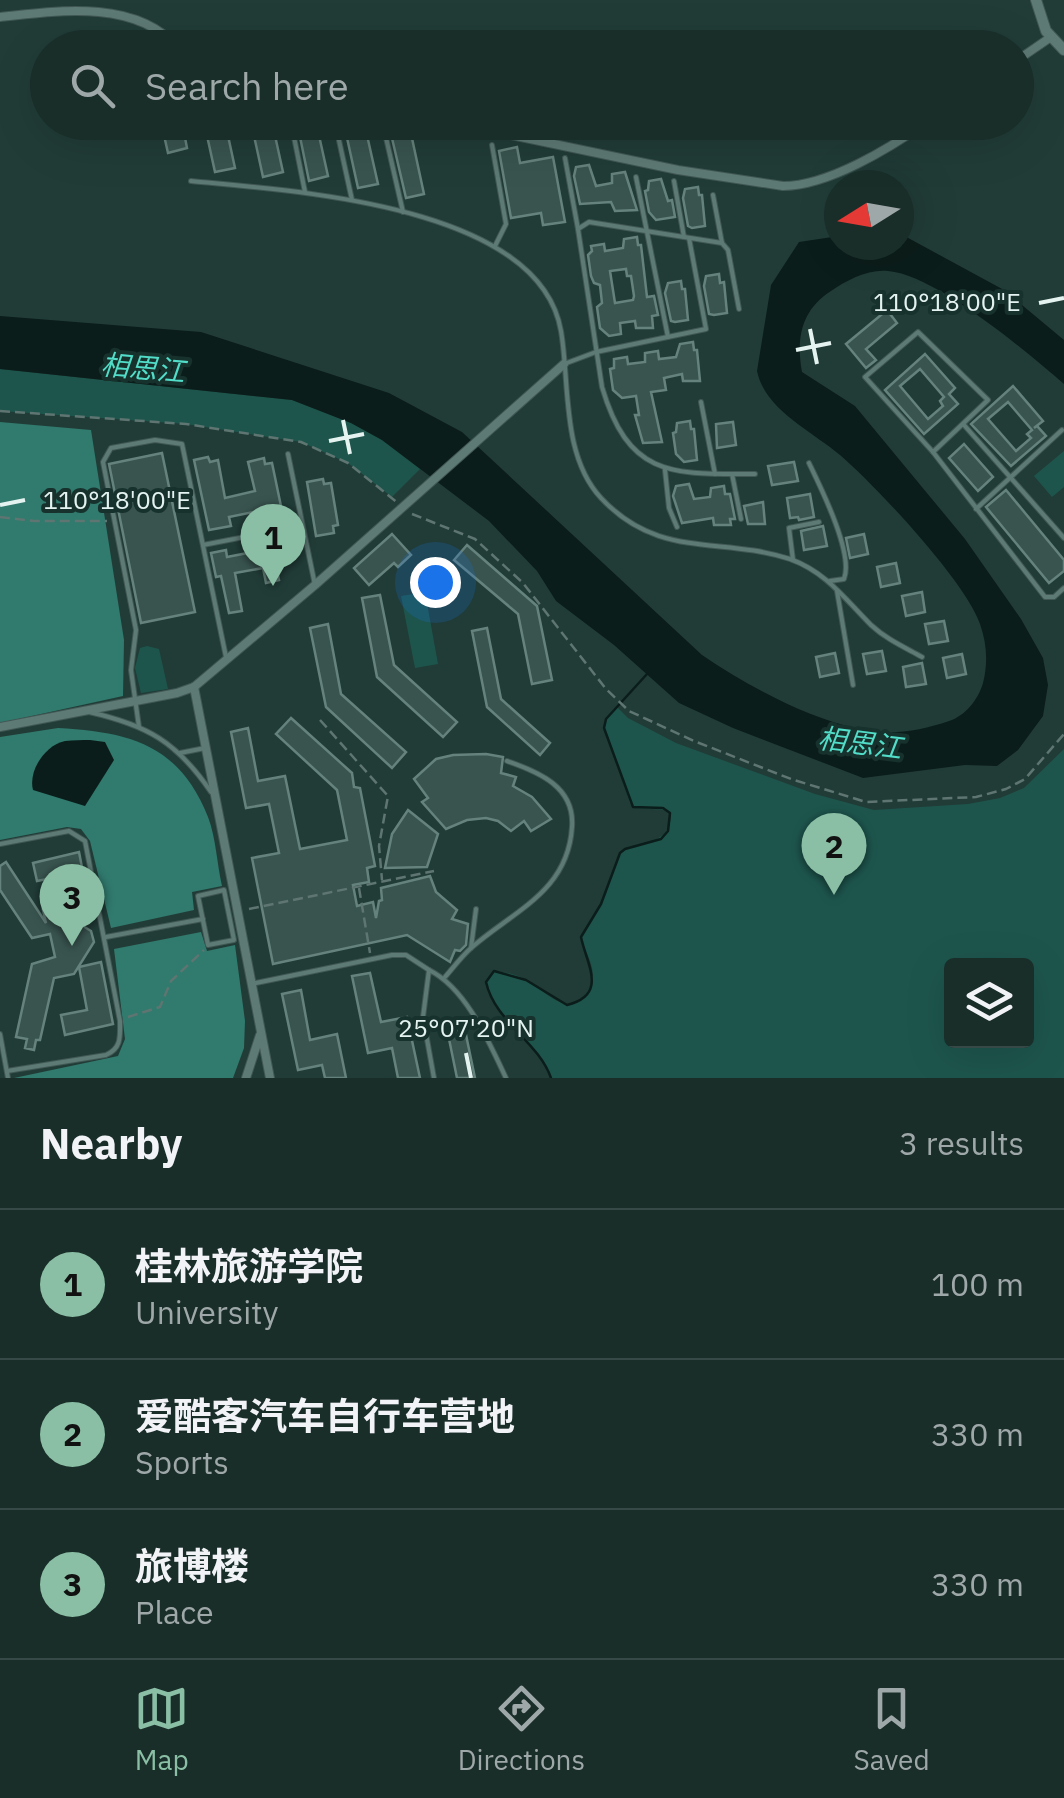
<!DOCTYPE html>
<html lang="en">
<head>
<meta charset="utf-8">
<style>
	:root { --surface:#192d29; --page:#223531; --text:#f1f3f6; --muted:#9fa8a8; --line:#374946; --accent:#8abfa5 }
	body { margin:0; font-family:"IBM Plex Sans","Noto Sans SC",sans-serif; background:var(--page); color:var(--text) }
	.controls { position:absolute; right:30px; bottom:30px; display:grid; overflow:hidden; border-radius:10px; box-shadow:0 10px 40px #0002 }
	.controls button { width:90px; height:90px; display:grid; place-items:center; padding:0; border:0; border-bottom:2px solid var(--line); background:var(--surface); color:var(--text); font:50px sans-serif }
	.compass { position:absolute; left:824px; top:170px; width:90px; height:90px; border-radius:50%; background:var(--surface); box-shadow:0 10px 40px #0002; rotate:259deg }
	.you { position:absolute; left:435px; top:582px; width:35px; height:35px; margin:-25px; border:8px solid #fff; border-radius:50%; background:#1a73e8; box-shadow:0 0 0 15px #1a73e833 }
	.badge { display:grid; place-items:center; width:65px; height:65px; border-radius:50%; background:var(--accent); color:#111; font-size:32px; font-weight:700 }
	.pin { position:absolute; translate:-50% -82px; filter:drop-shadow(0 2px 5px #0008) }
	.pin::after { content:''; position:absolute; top:52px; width:35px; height:30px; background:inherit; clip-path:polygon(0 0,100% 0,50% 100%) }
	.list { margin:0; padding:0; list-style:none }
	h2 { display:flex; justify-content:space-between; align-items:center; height:130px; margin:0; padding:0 40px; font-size:42px }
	h2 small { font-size:32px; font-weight:400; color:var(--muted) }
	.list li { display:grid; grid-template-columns:65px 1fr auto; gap:30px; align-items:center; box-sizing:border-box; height:150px; padding:0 40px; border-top:2px solid var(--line) }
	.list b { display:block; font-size:38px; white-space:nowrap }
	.list p { margin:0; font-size:32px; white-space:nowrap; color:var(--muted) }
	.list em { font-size:32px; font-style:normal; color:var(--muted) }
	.icon { flex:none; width:55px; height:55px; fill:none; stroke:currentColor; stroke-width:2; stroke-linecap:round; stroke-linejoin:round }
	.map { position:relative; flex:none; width:1064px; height:1078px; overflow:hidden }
	.search { position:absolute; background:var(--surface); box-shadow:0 10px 40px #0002; left:30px; right:30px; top:30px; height:110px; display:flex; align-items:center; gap:25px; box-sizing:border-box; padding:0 35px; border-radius:55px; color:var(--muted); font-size:38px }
	.sheet { height:580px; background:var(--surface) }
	nav { display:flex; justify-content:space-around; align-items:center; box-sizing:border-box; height:140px; border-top:2px solid var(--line); background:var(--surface); font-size:28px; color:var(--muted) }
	nav a { display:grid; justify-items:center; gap:5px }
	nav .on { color:var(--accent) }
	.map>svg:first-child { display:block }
</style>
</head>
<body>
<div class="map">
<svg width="1064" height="1078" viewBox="0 0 1064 1078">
	<rect width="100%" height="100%" fill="#213c37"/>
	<!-- green -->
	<g fill="#1d554d" fill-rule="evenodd">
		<polygon points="0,369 292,400 351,423 382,440 420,469 392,497 348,463 301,442 186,424 0,411"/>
		<polygon points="1064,451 1064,487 1052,497 1034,476"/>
		<polygon points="425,592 438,664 415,668 401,596"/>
		<polygon points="147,646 159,649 168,689 141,693 135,668 140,648"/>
		<path d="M617 707 628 718 676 743 815 794 874 810 968 804 1000 798 1024 788 1064 749V1078H551C538 1041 495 1022 486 982L494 971C505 972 516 974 526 980 545 990 569 1021 587 992 592 985 594 976 592 968 590 957 583 948 581 937L601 903 620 853C639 839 669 847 671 816L667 810 635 808 630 803 604 728 606 719ZM952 966H1026V1040H952Z"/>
	</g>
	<!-- forest -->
	<g fill="#317a6e">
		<polygon points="0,422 91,430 124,640 123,696 0,723"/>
		<path d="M58 728C129 732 179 744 208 817 216 838 217 864 222 886L192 892 194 910 111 928 90 841 81 829 67 827 0 840V737Z"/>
		<polygon points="201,932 207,951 235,945 245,1021 244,1048 233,1078 14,1078 118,1056 125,1039 114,949"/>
	</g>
	<!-- water -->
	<g fill="#0b1d1a">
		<path d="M899 233 1004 290 1064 340V384C1027 352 936 275 888 271 868 269 847 280 831 291 801 310 796 339 802 372L855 406 965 539 1021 619 1043 658 1048 685 1043 716 1018 750 997 766 965 765 863 778 733 728 679 703 614 645 556 601 537 571 489 521 382 440 351 423 292 400 0 369V316L201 332 389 393 462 432 702 655C748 686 805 717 859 729 890 736 920 731 949 721 965 716 978 700 983 683 988 663 987 644 980 624 966 582 876 486 840 455 812 431 765 410 757 371L771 285 799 242 839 236V245H899Z"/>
		<path d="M90 740 105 742 114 760 85 806 33 790C28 771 45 745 65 741 73 740 82 740 90 740Z"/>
	</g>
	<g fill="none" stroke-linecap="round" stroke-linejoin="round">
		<!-- stream -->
		<path stroke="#0b1d1a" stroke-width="2.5" d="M551 1078C538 1041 495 1022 486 982L494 971 526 980 567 1005C609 995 586 963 581 937L601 904 620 853 625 849 661 839 668 831 670 813 663 808 633 807 604 728 606 719 647 674"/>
	</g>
	<!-- building -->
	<g fill="#39544f" stroke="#66827c" stroke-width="2.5" fill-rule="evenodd">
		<polygon points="161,122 182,122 187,148 168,153"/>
		<polygon points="204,122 225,122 235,168 215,172"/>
		<polygon points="251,122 272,122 283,172 263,177"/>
		<polygon points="297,122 316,122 328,176 309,181"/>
		<polygon points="364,122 378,184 358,188 344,124"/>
		<polygon points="410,129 424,194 406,198 391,134"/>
		<polygon points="517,147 520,163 553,157 565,222 543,225 541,213 511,218 499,151"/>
		<polygon points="589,165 596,186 612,183 612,174 625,172 637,210 615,211 611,202 580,204 574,176 576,167"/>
		<polygon points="661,179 668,201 672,200 675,217 656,220 649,212 645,191 648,190 649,181"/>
		<polygon points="698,187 699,195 702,195 705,226 692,228 688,226 683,198 685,189"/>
		<path d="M637 237 638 245H641L647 297 654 296 658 315 652 316 653 328H636L635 321 620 323 621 334 609 336 600 328 597 307 602 303 600 285 594 283 591 276 588 255 592 251 591 246 604 244 605 251 623 248 624 239ZM626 269 627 276H631L634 296 633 300 615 303 610 271Z"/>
		<polygon points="719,274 720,283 724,282 727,313 714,315 709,314 704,286 706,276"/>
		<polygon points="681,281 682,289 685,289 688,320 675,322 671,321 665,293 668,283"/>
		<polygon points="887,310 897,323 866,349 876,360 866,368 846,344"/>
		<polygon points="693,342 694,350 697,350 700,381 683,381 682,374 664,378 666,390 651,392 662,442 643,443 635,415 639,415 636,396 622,398 613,390 610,369 614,368 614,359 627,357 628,364 645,362 645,353 658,351 659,359 676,357 680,344"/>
		<path d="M925 354 955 388 949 394 958 404 924 434 885 390ZM920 369 944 397 940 401 943 406 928 419 900 386Z"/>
		<path d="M1013 386 1043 421 1034 428 1037 426 1046 436 1011 466 971 424ZM1008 402 1032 430 1027 434 1031 438 1016 451 988 419Z"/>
		<polygon points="690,421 691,429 694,429 697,460 684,462 676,454 673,433 676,432 677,423"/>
		<polygon points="733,422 736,445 717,448 716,424"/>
		<polygon points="964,444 993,477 978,491 949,458"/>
		<polygon points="162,453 195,612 141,623 109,464"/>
		<polygon points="208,457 210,462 218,460 225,498 255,491 248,462 264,458 265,464 272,463 282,511 275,512 277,519 261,522 258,511 229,517 231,526 209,530 194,460"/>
		<polygon points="794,462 798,481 772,485 768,466"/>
		<polygon points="323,479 324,484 331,483 338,525 333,526 334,533 316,536 307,482"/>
		<polygon points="689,484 694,499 710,497 711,488 724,486 725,494 730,494 735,519 730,519 731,525 714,525 713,518 682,523 673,496 676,486"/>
		<polygon points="1006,490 1064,560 1064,571 1049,583 986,507"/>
		<polygon points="810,494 814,517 799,520 798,517 790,518 787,498"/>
		<polygon points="763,502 765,524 748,524 744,506"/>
		<polygon points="823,526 827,546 804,550 801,531"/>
		<polygon points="392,534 411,555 398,567 394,563 369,585 354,568"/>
		<polygon points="864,534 868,554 850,558 846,538"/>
		<polygon points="271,541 279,580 266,583 263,568 235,573 242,611 229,613 221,576 216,577 211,553 226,550 227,557 258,551 256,544"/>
		<polygon points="467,545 537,606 552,680 532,684 518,614 454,560"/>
		<polygon points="896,563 900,583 881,587 877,567"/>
		<polygon points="922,592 925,612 906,616 902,596"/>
		<polygon points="380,595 394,665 457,722 443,737 377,677 362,598"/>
		<polygon points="944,621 948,641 929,644 925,624"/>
		<polygon points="328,624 341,694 406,752 392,768 326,707 310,628"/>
		<polygon points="487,628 501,699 550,743 540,755 487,707 472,631"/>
		<polygon points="882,651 886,671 867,674 863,654"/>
		<polygon points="835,653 839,673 820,677 816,657"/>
		<polygon points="962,654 966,674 947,678 943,658"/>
		<polygon points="922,663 926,684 906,687 903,667"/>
		<polygon points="291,718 352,773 354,787 360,788 375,866 367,868 369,882 353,885 357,906 373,902 376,918 379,901 382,900 381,888 430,876 436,892 457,910 452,919 468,924 466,945 460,951 455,950 450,962 407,935 273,964 252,858 279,853 269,804 246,808 231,732 248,728 258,781 285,776 300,849 347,840 337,790 276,734"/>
		<polygon points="486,754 503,757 501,773 516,777 513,786 532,797 551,819 531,831 524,821 511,831 498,821 486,818 467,820 446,829 422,802 428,798 414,779 436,759 453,755"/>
		<polygon points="408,810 438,834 427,867 385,868 392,834"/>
		<polygon points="79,852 91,914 70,918 91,931 94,942 74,974 54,978 40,1040 36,1040 34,1050 25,1048 27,1039 16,1037 32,964 55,957 50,934 32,938 0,890 0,866 6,862 46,923 43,910 69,904 63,876 37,881 33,863"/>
		<polygon points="101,962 113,1024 65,1035 61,1015 87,1010 79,967"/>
		<polygon points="370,973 381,1022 407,1017 420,1078 398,1078 392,1048 368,1053 352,976"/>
		<polygon points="301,990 310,1040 337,1034 346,1078 325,1078 322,1065 298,1070 282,994"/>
		<polygon points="465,1030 475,1078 457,1078 448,1034"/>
	</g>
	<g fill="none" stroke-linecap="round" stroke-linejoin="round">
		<defs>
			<g id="service">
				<polyline points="291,122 305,192"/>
				<polyline points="335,122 352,200"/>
				<polyline points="384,129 403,212"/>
				<polyline points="492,145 506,224 495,246"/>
				<polyline points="565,158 578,229"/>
				<polyline points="636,177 668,337"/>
				<path d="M191 181C291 191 539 204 561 331 570 383 561 455 601 498 659 560 719 536 790 559 826 572 845 599 871 625 886 639 904 647 922 657"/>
				<polyline points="674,181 684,237"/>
				<polyline points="713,195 722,243 728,250 739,309"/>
				<path d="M722 243 589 222 578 229 602 387C629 479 674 474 755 474"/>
				<polygon points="918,332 988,400 933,452 865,377"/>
				<polyline points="564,364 596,352 706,329 689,238"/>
				<polyline points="701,402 715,474"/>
				<polyline points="964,425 1064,538"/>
				<polyline points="933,452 1045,597 1054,597 1064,588"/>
				<polyline points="288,454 315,585"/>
				<path d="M809 463C821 488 854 554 844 579L830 581"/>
				<polyline points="665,470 669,508 677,527"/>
				<polyline points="732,474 741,519"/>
				<polyline points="976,509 1062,430"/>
				<polyline points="203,545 301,526"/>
				<polyline points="793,560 789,528 819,522"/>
				<polyline points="837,591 853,685"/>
				<path d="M89 712C147 725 177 742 211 792"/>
				<polyline points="139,727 131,670 136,630 103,462 111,448 155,440 182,444 226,657"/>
				<polyline points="180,753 205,748"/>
				<path d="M0 844 69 831 85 841 120 1021C120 1036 122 1048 106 1055L7 1071"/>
				<polygon points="224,890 234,940 208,945 198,896"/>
				<polyline points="106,937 203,919"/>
				<polyline points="471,948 476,909"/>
				<path d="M429 970C466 988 489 1042 506 1078"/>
				<path d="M445 977C453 968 461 957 471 948 513 911 568 892 572 827 575 787 539 772 507 761"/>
				<polyline points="251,984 392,955 406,955 429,970 423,1017 434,1078"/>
				<polyline points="0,1034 8,1078"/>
			</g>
			<g id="minor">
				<path d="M0 17C61 10 137 0 178 48"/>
				<polyline points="1016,61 1051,37"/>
				<path d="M449 122 678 170 783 186C828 186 890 148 927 122"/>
				<polyline points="194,687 270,1078"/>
				<polyline points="0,727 177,693 194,687 315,585 564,364"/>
				<polyline points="246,1078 260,1035"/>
			</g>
			<polyline id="tertiary" points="1036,0 1046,31 1064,50"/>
		</defs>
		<!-- service casing -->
		<use href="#service" stroke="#415855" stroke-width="6"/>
		<!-- minor casing -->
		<use href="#minor" stroke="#415855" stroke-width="10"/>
		<!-- tertiary casing -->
		<use href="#tertiary" stroke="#415855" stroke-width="12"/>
		<!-- path -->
		<g stroke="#5e7571" stroke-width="2.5" stroke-dasharray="10 5" stroke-linecap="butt">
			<polyline points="0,411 186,424 301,442 348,463 398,503"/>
			<polyline points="412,514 475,539 523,583 606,689 629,711 694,741 791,779 866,802 976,797 1006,789 1025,779 1064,734"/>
			<polyline points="0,517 34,521 107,521"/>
			<polyline points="320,720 388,796 379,846 382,880"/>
			<polyline points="359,888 370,953"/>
			<polyline points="249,909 434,871"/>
			<polyline points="128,1017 160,1007 171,981 204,950"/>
		</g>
		<!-- service -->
		<use href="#service" stroke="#5e7a75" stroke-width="4"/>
		<!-- minor -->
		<use href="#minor" stroke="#5e7a75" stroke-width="8"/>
		<!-- tertiary -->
		<use href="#tertiary" stroke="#5e7a75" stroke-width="10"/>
	</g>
	<!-- ticks -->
	<path fill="none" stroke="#e4f3f0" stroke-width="4" d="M1039 303 1064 298M810 329 817 364M796 350 831 343M343 420 350 454M329 441 364 434M0 505 25 500M466 1053 471 1078"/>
	<g text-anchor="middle" stroke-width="8" stroke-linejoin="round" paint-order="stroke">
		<!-- water labels -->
		<g font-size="28" font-style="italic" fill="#51ddc8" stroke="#17312d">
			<text transform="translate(143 368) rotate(5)" y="10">相思江</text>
			<text transform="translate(860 743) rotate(7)" y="10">相思江</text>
		</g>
	</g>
	<g font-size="25" text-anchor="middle" fill="#e4f3f0" stroke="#17312d" stroke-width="8" stroke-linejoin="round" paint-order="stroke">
		<text x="947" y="311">110°18'00"E</text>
		<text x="117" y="509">110°18'00"E</text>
		<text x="466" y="1037">25°07'20"N</text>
	</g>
</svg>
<div class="controls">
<button><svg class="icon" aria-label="layers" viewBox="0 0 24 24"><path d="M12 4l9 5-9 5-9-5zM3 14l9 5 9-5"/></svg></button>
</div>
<svg class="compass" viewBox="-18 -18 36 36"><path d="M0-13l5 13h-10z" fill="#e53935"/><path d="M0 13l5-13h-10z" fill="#9fa8a8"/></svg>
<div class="you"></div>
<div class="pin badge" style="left:273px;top:586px">1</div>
<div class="pin badge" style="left:834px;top:895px">2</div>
<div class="pin badge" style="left:72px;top:946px">3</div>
<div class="search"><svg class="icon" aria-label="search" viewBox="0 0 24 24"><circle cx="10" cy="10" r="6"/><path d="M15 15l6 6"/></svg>Search here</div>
</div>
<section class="sheet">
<h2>Nearby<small>3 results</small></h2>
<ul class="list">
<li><span class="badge">1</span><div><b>桂林旅游学院</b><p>University</p></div><em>100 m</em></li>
<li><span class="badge">2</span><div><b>爱酷客汽车自行车营地</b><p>Sports</p></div><em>330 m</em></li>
<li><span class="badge">3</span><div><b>旅博楼</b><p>Place</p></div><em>330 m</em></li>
</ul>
</section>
<nav>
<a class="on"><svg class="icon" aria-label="map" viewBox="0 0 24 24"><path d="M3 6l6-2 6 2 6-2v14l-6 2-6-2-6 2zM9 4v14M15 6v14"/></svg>Map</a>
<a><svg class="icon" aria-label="directions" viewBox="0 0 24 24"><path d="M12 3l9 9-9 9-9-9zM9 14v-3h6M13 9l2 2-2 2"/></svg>Directions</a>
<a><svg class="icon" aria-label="saved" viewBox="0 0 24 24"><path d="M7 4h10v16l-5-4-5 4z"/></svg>Saved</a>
</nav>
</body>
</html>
